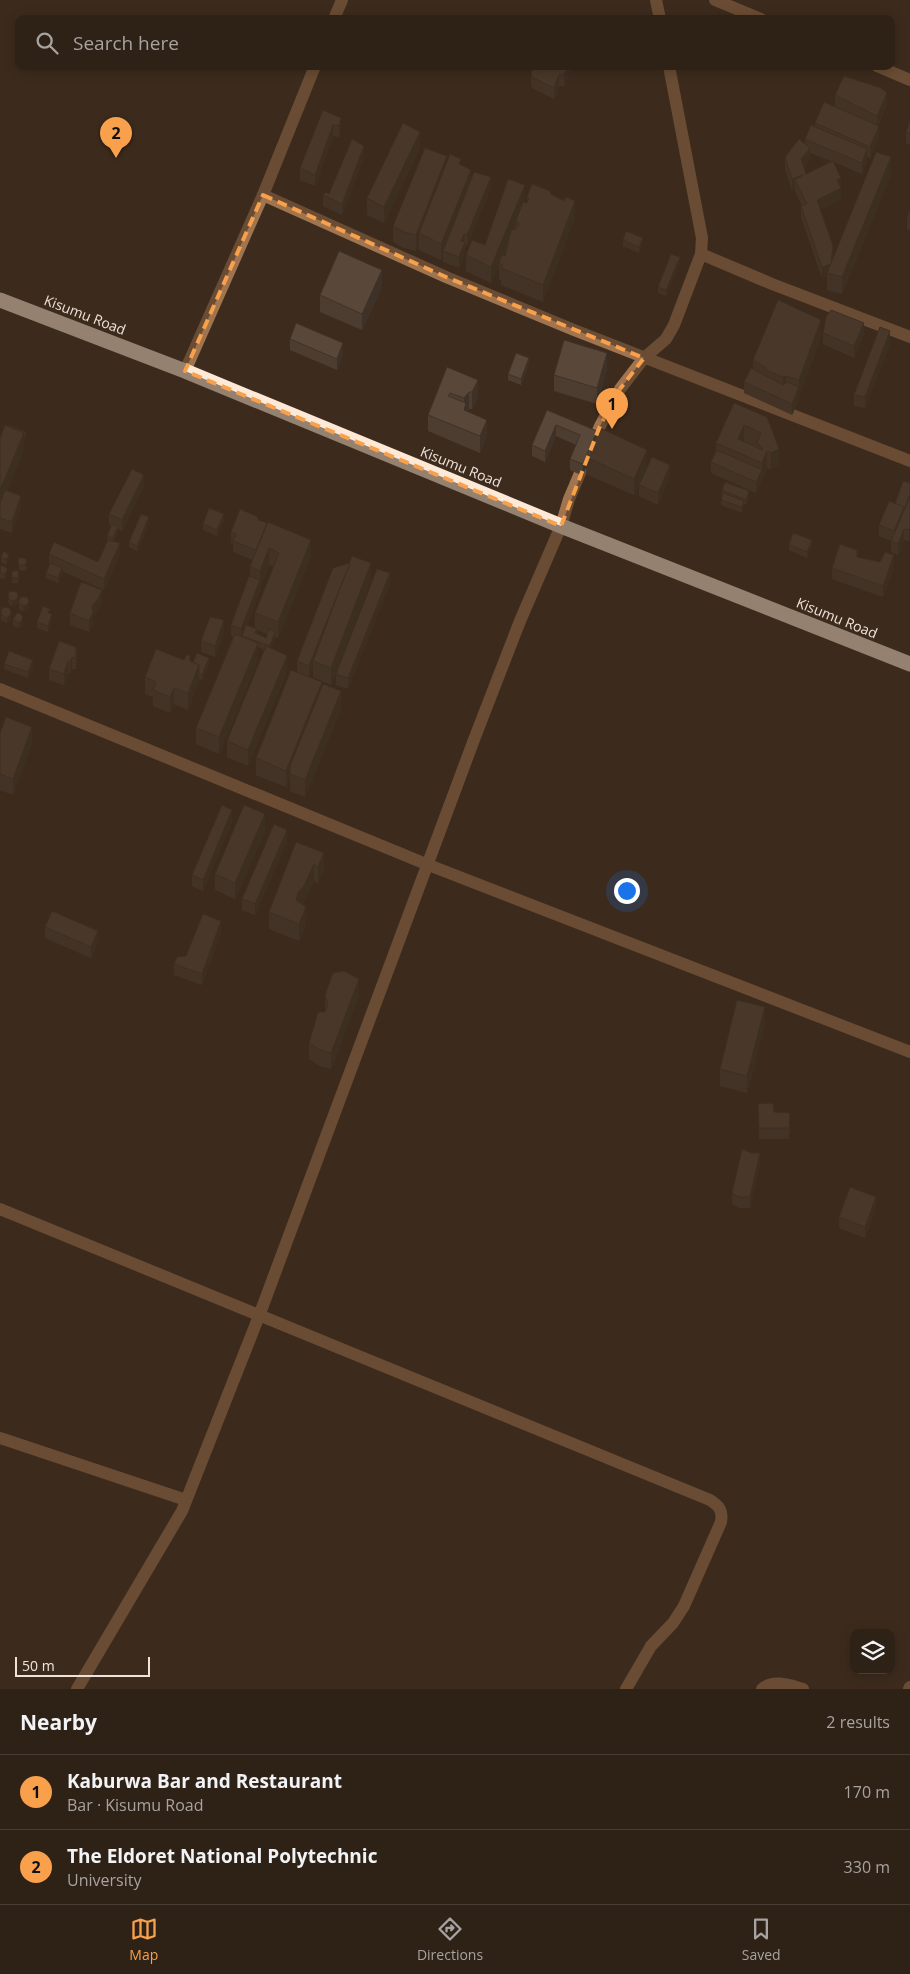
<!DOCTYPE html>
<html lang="en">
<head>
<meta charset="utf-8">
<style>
	:root { --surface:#2e2116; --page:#36291f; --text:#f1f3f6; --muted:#a7a3a1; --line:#493e35; --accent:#f8a04b }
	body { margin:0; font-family:"Open Sans",sans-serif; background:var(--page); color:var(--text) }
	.controls { position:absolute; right:15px; bottom:15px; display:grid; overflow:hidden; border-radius:10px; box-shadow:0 2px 12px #0003 }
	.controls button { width:45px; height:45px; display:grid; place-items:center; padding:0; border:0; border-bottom:1px solid var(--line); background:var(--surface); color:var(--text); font:25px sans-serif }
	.scale { position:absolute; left:15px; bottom:12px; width:135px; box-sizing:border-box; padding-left:5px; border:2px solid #eee3db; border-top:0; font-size:14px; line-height:18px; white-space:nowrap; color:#eee3db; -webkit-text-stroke:4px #3d2c1e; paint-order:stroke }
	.you { position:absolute; left:626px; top:890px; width:18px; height:18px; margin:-12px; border:4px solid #fff; border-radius:50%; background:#1a73e8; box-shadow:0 0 0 8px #1a73e833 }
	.badge { display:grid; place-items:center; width:32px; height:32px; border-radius:50%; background:var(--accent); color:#111; font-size:16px; font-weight:700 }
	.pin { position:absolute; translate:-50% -41px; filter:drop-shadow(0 1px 2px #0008) }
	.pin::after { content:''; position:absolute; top:26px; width:18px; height:15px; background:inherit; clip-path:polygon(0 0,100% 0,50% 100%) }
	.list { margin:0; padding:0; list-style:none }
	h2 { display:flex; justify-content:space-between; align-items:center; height:65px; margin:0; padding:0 20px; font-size:21px }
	h2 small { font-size:16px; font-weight:400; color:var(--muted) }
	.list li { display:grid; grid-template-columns:32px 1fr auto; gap:15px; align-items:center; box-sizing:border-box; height:75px; padding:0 20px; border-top:1px solid var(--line) }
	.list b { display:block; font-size:19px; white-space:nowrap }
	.list p { margin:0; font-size:16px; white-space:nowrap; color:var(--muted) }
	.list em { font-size:16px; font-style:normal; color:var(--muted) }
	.icon { flex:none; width:28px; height:28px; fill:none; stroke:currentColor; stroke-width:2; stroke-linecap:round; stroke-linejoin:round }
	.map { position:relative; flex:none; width:910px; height:1689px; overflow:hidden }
	.search { position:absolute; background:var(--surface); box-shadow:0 2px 12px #0003; left:15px; right:15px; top:15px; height:55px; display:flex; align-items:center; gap:12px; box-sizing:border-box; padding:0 18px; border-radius:10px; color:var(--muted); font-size:19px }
	.sheet { height:215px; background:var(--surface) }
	nav { display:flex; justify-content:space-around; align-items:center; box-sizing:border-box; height:70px; border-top:1px solid var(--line); background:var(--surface); font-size:14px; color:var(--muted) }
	nav a { display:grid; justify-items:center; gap:2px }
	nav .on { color:var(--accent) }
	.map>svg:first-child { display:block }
</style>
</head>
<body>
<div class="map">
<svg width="910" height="1689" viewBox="0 0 910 1689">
	<rect width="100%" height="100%" fill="#3d2c1e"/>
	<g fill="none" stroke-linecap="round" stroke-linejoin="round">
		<!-- minor -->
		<g stroke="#a0744e" stroke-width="12">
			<polyline points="656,0 660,19"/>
			<polyline points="715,0 761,19"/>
			<polyline points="334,19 342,0"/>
			<polyline points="877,66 910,80"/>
			<polyline points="263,195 446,277 574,330 910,461"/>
			<polyline points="701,254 772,284 910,337"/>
			<polyline points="185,371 263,195 315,66"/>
			<polyline points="0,689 426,864 910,1052"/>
			<path d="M0 1209C236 1307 474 1402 710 1500 719 1506 723 1510 721 1522L684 1606 673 1623 651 1646 626 1689"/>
			<polyline points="0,1438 186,1500"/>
			<polyline points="77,1689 182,1511 259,1316 475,737 520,621 561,526 569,499 600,426 620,389 644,358 666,339 674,325 701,254 702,238 669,66"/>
			<path d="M762 1689C774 1679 789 1685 803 1689"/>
			<polyline points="909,1689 910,1687"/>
		</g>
		<!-- highway -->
		<polyline stroke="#fee8d6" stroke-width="15" points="0,300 185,371 561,526 910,664"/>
	</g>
	<!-- wall -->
	<g fill="#4d3d31" fill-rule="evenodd">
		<polygon points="572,66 564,86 559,86 554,99 532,88 531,84 531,73"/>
		<path d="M835 95 887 104 878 126 879 137 870 158 867 157V160L862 174 834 162 841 178V199L820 210 833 259 891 174 842 294 827 290V276L822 278 801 217V206H802L795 191V189L792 190 785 169V157L805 144V139L815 127V123L835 107ZM810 153 831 161 806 174 804 167 810 159Z"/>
		<polygon points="323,110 341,129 339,137 333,136 315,186 300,180 300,168"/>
		<polygon points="910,121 910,145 906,143 906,132"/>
		<polygon points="420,148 384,223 367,215 367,198"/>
		<polygon points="364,157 342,215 323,206 323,195 329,194"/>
		<polygon points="447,163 461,165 471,180 491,188 467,246 465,245 465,253 459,268 443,262 443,255 441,260 419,250 419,243 416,251 404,248 393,242 393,226"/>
		<path d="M551 194 575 217 543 302 501 285V280L499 279V263L491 283 466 271V255L485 245 525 201 524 203H527V196ZM509 241 505 256H503Z"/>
		<polygon points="910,210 910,230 907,229 907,218"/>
		<polygon points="623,240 643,243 639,253 623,246"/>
		<polygon points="680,263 666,296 658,293 658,287"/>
		<polygon points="382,287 362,330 320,312 320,295"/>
		<polygon points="823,333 864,334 854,358 823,344"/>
		<polygon points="821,337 799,396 799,399 792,415 744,393 744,382 753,369 753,360"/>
		<polygon points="290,339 343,354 337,370 290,350"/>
		<polygon points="890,343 865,408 854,406 854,395"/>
		<polygon points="529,363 521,385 508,380 508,374"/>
		<polygon points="447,367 478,396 472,409 469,409 467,411 487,436 480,453 428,431 428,415"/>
		<polygon points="607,369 597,404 554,391 554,375"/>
		<polygon points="734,403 767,417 779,465 771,469 767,468 756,493 711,473 711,462 716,450 716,443"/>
		<polygon points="547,410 597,433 647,466 634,495 586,474 586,467 583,476 570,470 570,459 576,445 556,436 545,462 532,456 532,445"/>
		<polygon points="26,437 24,444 24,449 7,491 21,507 12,533 0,529 0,438"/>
		<polygon points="670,476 658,505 639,496 639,485"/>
		<polygon points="910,483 910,538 909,541 904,540 898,555 891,552 891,541 879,536 879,525"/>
		<polygon points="144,486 122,531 118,529 118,532 114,542 120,554 104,590 62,571 62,574 58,583 46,578 46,573 49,566 49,554 98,562 107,541 107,536 111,526 109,525 109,514"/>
		<polygon points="722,490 749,497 746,505 744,504 742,513 721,505"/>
		<polygon points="224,520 217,536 203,530 203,524"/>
		<path d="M258 520 311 556 278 638 275 637 271 648 287 672 248 766 227 757V741L264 650 258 647V660L219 754 196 744V728L233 637 231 636V625L250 576V566L253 560 233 552V544L231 543V532ZM269 565 274 567 255 613V629L247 625 260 591V587ZM257 630 267 634 266 638 257 634Z"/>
		<polygon points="149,523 137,551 129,547 129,542"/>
		<polygon points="789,545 812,546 807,558 789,550"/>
		<polygon points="1,557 9,561 6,565 1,562"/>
		<polygon points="857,557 894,567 883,597 832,579 832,568"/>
		<polygon points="18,560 27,567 25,571 19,570"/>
		<polygon points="0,566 7,576 4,579 0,578"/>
		<polygon points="12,571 19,577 18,583 12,583"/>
		<polygon points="371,580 331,685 313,677 313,667 309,677 322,688 341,708 305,797 290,791 290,778 286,787 256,775 256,758 297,672 297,661"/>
		<polygon points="390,584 348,689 336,685 336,674"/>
		<polygon points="8,594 18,603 16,605 12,606 9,605"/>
		<polygon points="19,600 29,606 27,611 23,612 19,609"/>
		<polygon points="102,601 98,611 93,615 93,623 89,632 70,625 70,613"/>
		<polygon points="1,610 11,620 7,623 1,620"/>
		<polygon points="50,613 52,620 48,632 37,628 37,622"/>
		<polygon points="13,619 23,623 21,627 18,628 13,625"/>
		<polygon points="224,631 215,657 201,652 201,641"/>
		<polygon points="59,641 77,650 76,669 72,669 70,673 68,673 64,685 49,680 49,669"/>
		<polygon points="184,660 193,662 209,664 202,680 199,679 199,681 188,710 174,704 170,713 153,706 153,697 145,694 145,677"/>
		<polygon points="4,664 33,666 28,678 4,669"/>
		<polygon points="0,733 32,743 13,795 0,790"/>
		<polygon points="232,821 203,891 192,886 192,875"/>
		<polygon points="265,831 235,899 215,890 215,874"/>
		<polygon points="287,841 255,915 242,910 242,899"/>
		<polygon points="296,842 324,869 318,884 314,881 302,905 306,924 299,941 269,929 269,912"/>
		<polygon points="45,927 98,942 91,958 45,938"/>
		<polygon points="221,932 202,985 174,975 174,964"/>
		<polygon points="325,995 359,995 331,1069 320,1066 309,1059 309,1043 325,1012"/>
		<polygon points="765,1023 747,1093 720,1086 720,1069"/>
		<polygon points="758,1104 774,1112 790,1124 789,1139 759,1139"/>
		<polygon points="760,1164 750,1208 739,1208 732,1204 732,1193"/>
		<polygon points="876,1208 865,1238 839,1228 839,1217"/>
	</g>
	<!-- shaded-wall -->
	<g fill="#3e3228">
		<polygon points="568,66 572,66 564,86 564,75"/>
		<polygon points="559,75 559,86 554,99 554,88"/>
		<polygon points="887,93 887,104 877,127 877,116"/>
		<polygon points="341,118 341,129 339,137 339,126"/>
		<polygon points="333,125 333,136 315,186 315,175"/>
		<polygon points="879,126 879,137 870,158 870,147"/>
		<polygon points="420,132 420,148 384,223 384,207"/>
		<polygon points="364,146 364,157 342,215 342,204"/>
		<polygon points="810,148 810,159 801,170 801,159"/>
		<polygon points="867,149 867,160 862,174 862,163"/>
		<polygon points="447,156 447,173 419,233 419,243 416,251 416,235"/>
		<polygon points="891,157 891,174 842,294 842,277"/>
		<polygon points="471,170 471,186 443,251 443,255 441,260 441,244"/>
		<polygon points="803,175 795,180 795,189 792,190 792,179"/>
		<polygon points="491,177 491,188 467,246 467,235"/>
		<polygon points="841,178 841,199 817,211 817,200 837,180"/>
		<polygon points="525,185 525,201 517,221 516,220 516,223 491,283 491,267"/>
		<polygon points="575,201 575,217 543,302 543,285"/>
		<polygon points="464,234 465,253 459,268 459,257 461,241"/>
		<polygon points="643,238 643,243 639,253 639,247"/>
		<polygon points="833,246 833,257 831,275 831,274 827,273 827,276 822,278 822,267"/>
		<polygon points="680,257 680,263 666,296 666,290"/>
		<polygon points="382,270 382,287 362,330 362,314"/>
		<polygon points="821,320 821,337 799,396 799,399 792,415 792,404 799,388 799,380"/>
		<polygon points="864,323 864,334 854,358 854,346"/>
		<polygon points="890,331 890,343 865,408 865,397"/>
		<polygon points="343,343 343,354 337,370 337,359"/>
		<polygon points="607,353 607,369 597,404 597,388"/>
		<polygon points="529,358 529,363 521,385 521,379"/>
		<polygon points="786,376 786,392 783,394 783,377"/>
		<polygon points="478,380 478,396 472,409 472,392"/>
		<polygon points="469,392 469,409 466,413 464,427 464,398"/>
		<polygon points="487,420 487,436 480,453 480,436"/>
		<polygon points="556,425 556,436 545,462 545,451"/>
		<polygon points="744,425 744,442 738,439"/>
		<polygon points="597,431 597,442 586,457 586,467 583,476 583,464"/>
		<polygon points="26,432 26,437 24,444 24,449 0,507 0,490 24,433"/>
		<polygon points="779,449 779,465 771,469 771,453"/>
		<polygon points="647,450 647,466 634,495 634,479"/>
		<polygon points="767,451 767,468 756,493 756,482 762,470 762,463"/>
		<polygon points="670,465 670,476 658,505 658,493"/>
		<polygon points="144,475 144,486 122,531 122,520"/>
		<polygon points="749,491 749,497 746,505 746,500"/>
		<polygon points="21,496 21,507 12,533 12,522"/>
		<polygon points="744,501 744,506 742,513 742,507"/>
		<polygon points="904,507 904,519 894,542 894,531"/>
		<polygon points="224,514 224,520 217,536 217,530"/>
		<polygon points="149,517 149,523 137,551 137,546"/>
		<polygon points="118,527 118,532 113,544 113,538"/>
		<polygon points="910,527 910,538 909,541 909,530"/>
		<polygon points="904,529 904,540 898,555 898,544"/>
		<polygon points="311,540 311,556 278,638 278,622"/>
		<polygon points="812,540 812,546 807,558 807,552"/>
		<polygon points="120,543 120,554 104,590 104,579"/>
		<polygon points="269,548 269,565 260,587 260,571"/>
		<polygon points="9,555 9,561 6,565 6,560"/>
		<polygon points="894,555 894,567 883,597 883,586"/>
		<polygon points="350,563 313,661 313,667 309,677 309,666"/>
		<polygon points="371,563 371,580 331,685 331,668"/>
		<polygon points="62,568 62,574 58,583 58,578"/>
		<polygon points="7,571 7,576 4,579 4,574"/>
		<polygon points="390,573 390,584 348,689 348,678"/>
		<polygon points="260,580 260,591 243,636 242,636 241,640 241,629"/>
		<polygon points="102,590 102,601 98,611 93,615 93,623 89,632 89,621 92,606"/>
		<polygon points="18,597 18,603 16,605 12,606 12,601"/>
		<polygon points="29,601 29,606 27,611 23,612 23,606"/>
		<polygon points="11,611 11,620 7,623 7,618"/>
		<polygon points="52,614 52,620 48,632 48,626"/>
		<polygon points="23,617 23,623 21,627 18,628 18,623"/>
		<polygon points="224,620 224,631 215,657 215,646"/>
		<polygon points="275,632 275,637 270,652 270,646"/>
		<polygon points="258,643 258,660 219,754 219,737"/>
		<polygon points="287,656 287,672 248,766 248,750"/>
		<polygon points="72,658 72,669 70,673 70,662"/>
		<polygon points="209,658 209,664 202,680 202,675"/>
		<polygon points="33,660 33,666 28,678 28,672"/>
		<polygon points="68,661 68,673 64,685 64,674"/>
		<polygon points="199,665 199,681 188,710 188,693"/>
		<polygon points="322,682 322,699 290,774 290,778 286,787 286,771"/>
		<polygon points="174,688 174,704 170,713 170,697"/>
		<polygon points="341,691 341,708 305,797 305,780"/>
		<polygon points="32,727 32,743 13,795 13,779"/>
		<polygon points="232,810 232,821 203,891 203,880"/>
		<polygon points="265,814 265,831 235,899 235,883"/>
		<polygon points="287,830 287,841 255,915 255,904"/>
		<polygon points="324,853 324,869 318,884 318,867"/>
		<polygon points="314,864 314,881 303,904 298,908 296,900 298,892"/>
		<polygon points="306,907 306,924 299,941 299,924"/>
		<polygon points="221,921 221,932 202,985 202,974"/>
		<polygon points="98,931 98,942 91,958 91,947"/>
		<polygon points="359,979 359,995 331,1069 331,1053"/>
		<polygon points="765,1007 765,1023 747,1093 747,1076"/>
		<polygon points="760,1153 760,1164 750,1208 750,1197"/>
		<polygon points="876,1197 876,1208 865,1238 865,1227"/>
	</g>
	<!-- building -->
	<g fill="#594739" stroke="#3e3228" fill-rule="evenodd">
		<polygon points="534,66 568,66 564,75 559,75 554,88 532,77 531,73"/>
		<polygon points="844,76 881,88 887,93 877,116 835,95"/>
		<polygon points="824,102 879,126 870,147 815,123"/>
		<polygon points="323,110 341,118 339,126 333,125 315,175 300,168"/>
		<polygon points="910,121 910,134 906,132"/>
		<polygon points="403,123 420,132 384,207 367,198"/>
		<polygon points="811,125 867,149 862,163 805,139"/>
		<polygon points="352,139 364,146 342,204 323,195 326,192 329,194"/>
		<polygon points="799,139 810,148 801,159 806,174 833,161 841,178 837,180 841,188 817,200 833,246 831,264 822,267 801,206 807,204 795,180 803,175 792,179 785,157"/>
		<polygon points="425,148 447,156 416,235 404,232 393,226"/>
		<polygon points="876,152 891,157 842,277 827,273"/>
		<polygon points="450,154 461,159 459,164 471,170 441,244 419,233"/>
		<polygon points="474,172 491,177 467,235 464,234 461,241 465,242 459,257 443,251"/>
		<polygon points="508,179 525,185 491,267 466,255 472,240 485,245"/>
		<polygon points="532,184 550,191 551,194 564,201 566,197 575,201 543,285 501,268 503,265 499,263 502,255 505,256 511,230 516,229 519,223 516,220 523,202 527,203 529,198 527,196"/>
		<polygon points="910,210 910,219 907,218"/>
		<polygon points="626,231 643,238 639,247 623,240"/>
		<polygon points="339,251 382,270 362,314 320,295"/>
		<polygon points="671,254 680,257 666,290 658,287"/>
		<polygon points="778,300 821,320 799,380 786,376 783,377 766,370 765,367 753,360"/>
		<polygon points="831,310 864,323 854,346 823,333 826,317"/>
		<polygon points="296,323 343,343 337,359 290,339"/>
		<polygon points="880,327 890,331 865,397 854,395"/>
		<polygon points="564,340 607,353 597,388 554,375"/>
		<polygon points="516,353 529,358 521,379 508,374"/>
		<polygon points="447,367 478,380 472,392 469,392 464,398 450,393 448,396 466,403 464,410 487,420 480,436 428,415"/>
		<polygon points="751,368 783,385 787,382 799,387 792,404 744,382"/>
		<path d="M734 403 767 417 779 449 771 453 767 451 762 463 716 443ZM744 425 761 433 757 442 763 450 738 439Z"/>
		<polygon points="547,410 597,431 583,464 570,459 580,435 556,425 545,451 532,445"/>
		<polygon points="5,425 24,433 0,490 0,438"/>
		<polygon points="9,425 26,432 24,439 24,433 9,426"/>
		<polygon points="600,428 647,450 634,479 586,457"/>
		<polygon points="717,450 762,470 756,482 711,462"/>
		<polygon points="652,457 670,465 658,493 639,485"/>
		<polygon points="132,469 144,475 122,520 109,514"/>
		<polygon points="903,481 910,483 910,493 905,508 895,504"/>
		<polygon points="725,482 749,491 746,500 722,490"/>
		<polygon points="5,490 21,496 12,522 0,518 0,503"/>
		<polygon points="723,493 744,501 742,507 721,500"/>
		<polygon points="910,497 910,527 909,530 904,529 898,544 891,541"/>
		<polygon points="889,501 904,507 894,531 879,525"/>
		<polygon points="209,508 224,514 217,530 203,524"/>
		<polygon points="240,509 258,517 258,520 267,523 256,550 233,541 236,534 231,532"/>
		<polygon points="141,514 149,517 137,546 129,542"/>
		<polygon points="268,522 311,540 278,622 255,613 279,553 269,548 260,571 250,566"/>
		<polygon points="112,524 118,527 113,538 107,536"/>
		<polygon points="793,533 812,540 807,552 789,545"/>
		<polygon points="108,540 120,543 104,579 49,554 54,542 98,562"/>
		<polygon points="840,544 857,550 857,557 880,562 885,552 894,555 883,586 832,568"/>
		<polygon points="4,551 9,555 6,560 1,557"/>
		<polygon points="352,556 371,563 331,668 313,661"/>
		<polygon points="19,558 25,558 27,561 25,565 19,565 18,560"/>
		<polygon points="50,563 62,568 58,578 46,573"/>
		<polygon points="350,563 309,666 297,661 333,568"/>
		<polygon points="1,565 7,568 7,571 4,574 0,572"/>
		<polygon points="377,569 390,573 348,678 336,674"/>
		<polygon points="12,571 19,571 18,578 12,578"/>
		<polygon points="249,576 260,580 241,629 231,625"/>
		<polygon points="81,582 102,590 98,599 92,606 93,612 89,621 70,613"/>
		<polygon points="10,591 17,592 18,597 16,600 12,601 9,599 8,594"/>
		<polygon points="21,597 27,597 29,601 27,605 23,606 19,604 19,600"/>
		<polygon points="43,606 50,609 48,613 52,614 48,626 37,622"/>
		<polygon points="4,607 9,608 11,611 11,614 7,618 1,615 1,610"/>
		<polygon points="17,613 20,613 23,617 21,622 18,623 13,619"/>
		<polygon points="210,617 224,620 215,646 201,641"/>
		<polygon points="246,625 257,629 255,633 266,638 269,629 275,632 270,646 242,636"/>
		<polygon points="235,634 258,643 219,737 196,728"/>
		<polygon points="59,641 76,647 77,650 75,650 76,657 72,658 70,662 68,661 64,674 49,669"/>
		<polygon points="266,646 284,654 287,656 248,750 227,741"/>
		<polygon points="156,649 184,660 186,655 190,655 190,661 199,665 188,693 174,688 170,697 153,690 156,682 145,677"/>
		<polygon points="9,651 33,660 28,672 4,664"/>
		<polygon points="197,653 209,658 202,675 199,673 199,665 193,662"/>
		<polygon points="291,670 322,682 286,771 256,758"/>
		<polygon points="323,684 341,691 305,780 290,774 290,766"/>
		<polygon points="6,717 32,727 13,779 0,774 0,733"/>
		<polygon points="222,805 232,810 203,880 192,875"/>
		<polygon points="244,805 265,814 235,883 215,874"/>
		<polygon points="274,824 287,830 255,904 242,899"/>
		<polygon points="296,842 324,853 318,867 314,864 303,888 298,892 296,900 306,907 299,924 269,912"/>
		<polygon points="52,911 98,931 91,947 45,927"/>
		<polygon points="203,914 221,921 202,974 174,964 177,957 186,956"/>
		<polygon points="344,971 359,979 331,1053 320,1050 309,1043 318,1012 325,1012 328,1004 325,995 333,973"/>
		<polygon points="737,1000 765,1007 747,1076 720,1069"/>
		<polygon points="773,1103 774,1112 790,1113 789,1128 759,1128 758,1104"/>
		<polygon points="742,1149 751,1153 760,1153 750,1197 739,1197 732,1193"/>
		<polygon points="850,1187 876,1197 865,1227 839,1217"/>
	</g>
	<!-- marked area -->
	<path d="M0 0H910V1689H0ZM263 195 446 277 644 358 620 389 600 426 561 526 185 371Z" fill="#3d2c1e" fill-opacity=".55" fill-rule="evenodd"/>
	<path fill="none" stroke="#f8a04b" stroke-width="4" stroke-dasharray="10 6" stroke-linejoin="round" d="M263 195 446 277 644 358 620 389 600 426 561 526 185 371Z"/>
	<g text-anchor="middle" stroke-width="4" stroke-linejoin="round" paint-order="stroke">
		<!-- street labels -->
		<g font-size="14" fill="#eee3db" stroke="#3d2c1e">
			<text transform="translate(85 315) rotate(21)" y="5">Kisumu Road</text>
			<text transform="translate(461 467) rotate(22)" y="5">Kisumu Road</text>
			<text transform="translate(837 618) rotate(22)" y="5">Kisumu Road</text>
		</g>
	</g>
</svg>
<div class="controls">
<button><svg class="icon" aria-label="layers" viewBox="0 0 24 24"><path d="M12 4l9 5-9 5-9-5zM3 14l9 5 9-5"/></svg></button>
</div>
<div class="scale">50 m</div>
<div class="you"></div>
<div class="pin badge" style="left:612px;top:429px">1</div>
<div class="pin badge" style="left:116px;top:158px">2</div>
<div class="search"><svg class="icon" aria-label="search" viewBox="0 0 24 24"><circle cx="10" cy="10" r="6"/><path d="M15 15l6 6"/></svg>Search here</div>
</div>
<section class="sheet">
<h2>Nearby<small>2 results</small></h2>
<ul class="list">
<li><span class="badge">1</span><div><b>Kaburwa Bar and Restaurant</b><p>Bar · Kisumu Road</p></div><em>170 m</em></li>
<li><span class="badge">2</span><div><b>The Eldoret National Polytechnic</b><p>University</p></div><em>330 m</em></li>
</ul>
</section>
<nav>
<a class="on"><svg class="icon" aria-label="map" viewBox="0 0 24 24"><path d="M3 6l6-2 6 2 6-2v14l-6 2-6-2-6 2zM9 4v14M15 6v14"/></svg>Map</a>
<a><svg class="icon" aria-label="directions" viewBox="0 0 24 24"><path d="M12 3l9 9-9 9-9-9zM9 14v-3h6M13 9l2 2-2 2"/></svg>Directions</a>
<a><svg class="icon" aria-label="saved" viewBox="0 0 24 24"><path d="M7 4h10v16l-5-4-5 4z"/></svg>Saved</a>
</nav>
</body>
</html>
